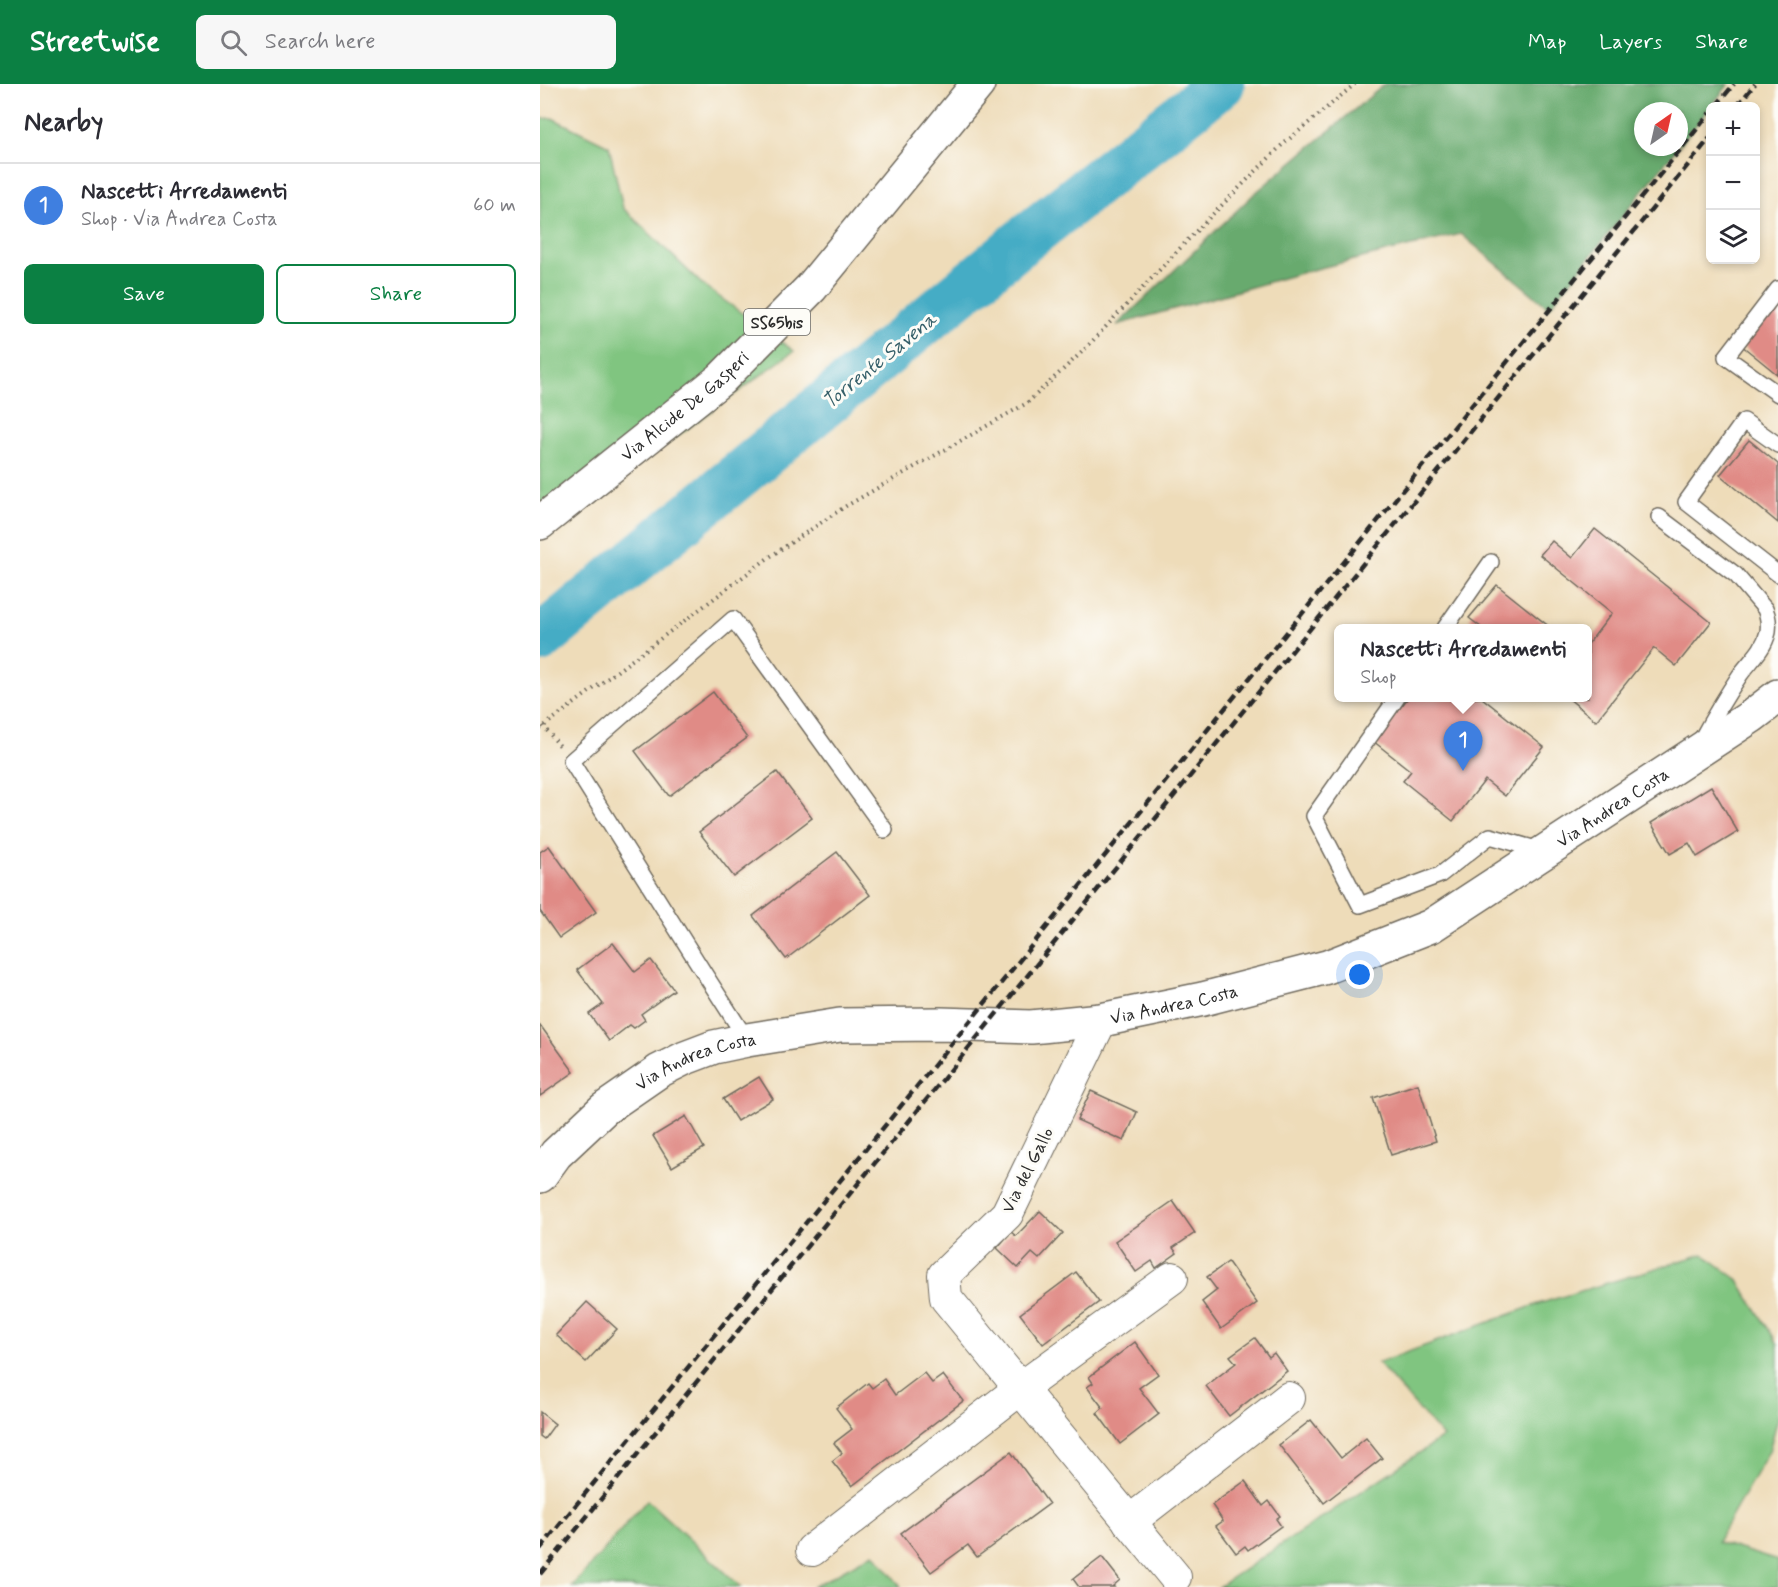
<!DOCTYPE html>
<html lang="en">
<head>
<meta charset="utf-8">
<style>
	:root { --surface:#fff; --page:#f7f7f7; --text:#2b2b33; --muted:#7c7c81; --line:#e1e1e2; --accent:#0b8043 }
	body { margin:0; font-family:Mynerve,sans-serif; background:var(--page); color:var(--text) }
	.controls { position:absolute; right:18px; top:18px; display:grid; overflow:hidden; border-radius:9px; box-shadow:0 3px 9px #0003 }
	.controls button { width:54px; height:54px; display:grid; place-items:center; padding:0; border:0; border-bottom:2px solid var(--line); background:var(--surface); color:var(--text); font:30px sans-serif }
	.compass { position:absolute; left:1094px; top:18px; width:54px; height:54px; border-radius:50%; background:var(--surface); box-shadow:0 3px 9px #0003; rotate:34deg }
	.you { position:absolute; left:820px; top:891px; width:21px; height:21px; margin:-15px; border:4px solid #fff; border-radius:50%; background:#1a73e8; box-shadow:0 0 0 9px #1a73e833 }
	.badge { display:grid; place-items:center; width:39px; height:39px; border-radius:50%; background:var(--accent); color:#fff; font-size:20px; font-weight:700 }
	.pin { position:absolute; translate:-50% -50px; filter:drop-shadow(0 2px 3px #0008) }
	.pin::after { content:''; position:absolute; top:32px; width:21px; height:18px; background:inherit; clip-path:polygon(0 0,100% 0,50% 100%) }
	.popup { position:absolute; left:794px; top:540px; width:258px; height:78px; box-sizing:border-box; display:grid; place-content:center; border-radius:9px; background:var(--surface); filter:drop-shadow(0 2px 4px #0005); font-size:20px; white-space:nowrap; color:var(--muted) }
	.popup b { font-size:22px; color:var(--text) }
	.popup::after { content:''; position:absolute; left:50%; top:100%; margin-left:-12px; border:12px solid transparent; border-top-color:var(--surface) }
	.list { margin:0; padding:0; list-style:none }
	h2 { display:flex; justify-content:space-between; align-items:center; height:78px; margin:0; padding:0 24px; font-size:26px }
	h2 small { font-size:20px; font-weight:400; color:var(--muted) }
	.list li { display:grid; grid-template-columns:39px 1fr auto; gap:18px; align-items:center; box-sizing:border-box; height:84px; padding:0 24px; border-top:2px solid var(--line) }
	.list b { display:block; font-size:22px; white-space:nowrap }
	.list p { margin:0; font-size:20px; white-space:nowrap; color:var(--muted) }
	.list em { font-size:20px; font-style:normal; color:var(--muted) }
	.actions { display:flex; gap:12px; padding:18px 24px }
	.actions a { flex:1; padding:14px 0; border:2px solid var(--accent); border-radius:9px; text-align:center; font-size:21px; color:var(--accent) }
	.actions .main { background:var(--accent); color:#fff }
	.icon { flex:none; width:33px; height:33px; fill:none; stroke:currentColor; stroke-width:2; stroke-linecap:round; stroke-linejoin:round }
	.map { position:relative; flex:none; width:1238px; height:1503px; overflow:hidden }
	header { display:flex; align-items:center; gap:36px; box-sizing:border-box; height:84px; padding:0 30px; background:var(--accent); color:#fff }
	header strong { font-size:28px }
	nav { display:flex; gap:33px; margin-inline-start:auto; font-size:21px }
	.search { width:420px; height:54px; background:var(--page); display:flex; align-items:center; gap:15px; box-sizing:border-box; padding:0 21px; border-radius:9px; color:var(--muted); font-size:22px }
	main { display:flex }
	aside { flex:1; background:var(--surface) }
	.map>svg:first-child { display:block }
</style>
</head>
<body>
<header>
<strong>Streetwise</strong>
<div class="search"><svg class="icon" aria-label="search" viewBox="0 0 24 24"><circle cx="10" cy="10" r="6"/><path d="M15 15l6 6"/></svg>Search here</div>
<nav><a>Map</a><a>Layers</a><a>Share</a></nav>
</header>
<main>
<aside>
<h2>Nearby<small></small></h2>
<ul class="list">
<li><span class="badge" style="background:#3f7fe0">1</span><div><b>Nascetti Arredamenti</b><p>Shop · Via Andrea Costa</p></div><em>60 m</em></li>
</ul>
<div class="actions"><a class="main">Save</a><a>Share</a></div>
</aside>
<div class="map">
<svg width="1238" height="1503" viewBox="0 0 1238 1503">
	<rect width="100%" height="100%" fill="#fdfcf7"/>
	<filter id="ink" filterUnits="userSpaceOnUse"><feTurbulence type="fractalNoise" baseFrequency=".0167" numOctaves="2"/><feDisplacementMap in="SourceGraphic" scale="12" xChannelSelector="R" yChannelSelector="G"/><feConvolveMatrix kernelMatrix="1 2 1 2 8 2 1 2 1" color-interpolation-filters="sRGB"/></filter>
	<filter id="wash" filterUnits="userSpaceOnUse"><feTurbulence type="fractalNoise" baseFrequency=".008" numOctaves="4" result="noise"/><feDisplacementMap in="SourceGraphic" scale="24" xChannelSelector="R" yChannelSelector="G"/><feGaussianBlur stdDeviation="1.35" result="paint"/><feColorMatrix in="noise" values="0 0 0 0 0 0 0 0 0 0 0 0 0 0 0 0 0 1.4 0 .05"/><feComposite in="paint" operator="in"/></filter>
	<g filter="url(#wash)">
		<rect width="100%" height="100%" fill="#eedcb9"/>
		<!-- green -->
		<g fill="#80c580" stroke="#567856" stroke-width="1.5">
			<polygon points="12,34 69,62 83,124 163,201 254,267 0,452 0,35"/>
			<polygon points="1163,1170 1197,1195 1238,1260 1238,1334 1229,1367 1177,1458 1238,1477 1238,1503 678,1503 903,1353 838,1279 998,1220"/>
			<polygon points="107,1416 201,1503 32,1503"/>
			<polygon points="334,1469 361,1503 273,1503"/>
		</g>
		<!-- forest -->
		<polygon fill="#68aa6e" stroke="#4a6a4c" stroke-width="1.5" points="845,0 1189,0 1139,62 1139,27 1103,27 1103,63 1138,63 1009,224 921,150 768,187 577,241 714,110"/>
		<g fill="none" stroke-linecap="round" stroke-linejoin="round">
			<!-- river -->
			<polyline stroke="#45acc5" stroke-width="48" points="0,555 485,155 681,0"/>
		</g>
		<g id="blocks">
			<!-- building -->
			<g fill="#e08b86">
				<polygon points="1238,215 1238,291 1201,261"/>
				<polygon points="1209,356 1238,380 1238,439 1180,391"/>
				<polygon points="1055,445 1171,538 1136,582 1114,564 1056,637 1028,614 1048,614 1048,560 1072,529 1000,471 1012,457 1032,474"/>
				<polygon points="957,501 1011,544 942,544 929,534"/>
				<polygon points="173,608 207,654 129,712 95,667"/>
				<polygon points="868,614 942,614 1004,663 965,712 945,696 913,737 863,697 871,687 833,657"/>
				<polygon points="237,688 272,734 194,793 159,748"/>
				<polygon points="1171,702 1198,748 1157,773 1149,759 1130,770 1111,739"/>
				<polygon points="9,762 56,828 19,854 0,827 0,768"/>
				<polygon points="297,768 330,811 246,875 213,832"/>
				<polygon points="73,859 95,888 111,876 134,906 101,930 105,936 94,944 90,941 69,957 49,930 63,920 37,886"/>
				<polygon points="0,941 34,988 0,1012"/>
				<polygon points="219,993 233,1015 197,1037 183,1015"/>
				<polygon points="878,1000 896,1057 851,1071 833,1014"/>
				<polygon points="551,1007 597,1028 584,1057 537,1036"/>
				<polygon points="146,1032 164,1064 132,1083 113,1052"/>
				<polygon points="633,1117 655,1149 633,1164 637,1169 616,1184 612,1177 596,1188 575,1157"/>
				<polygon points="500,1127 523,1149 499,1175 492,1169 478,1184 457,1164 471,1148 476,1152"/>
				<polygon points="688,1178 717,1219 681,1245 662,1218 677,1206 667,1193"/>
				<polygon points="536,1188 559,1218 503,1260 480,1230"/>
				<polygon points="47,1218 77,1245 46,1278 16,1251"/>
				<polygon points="715,1254 729,1273 734,1269 747,1287 689,1332 666,1302 696,1279 690,1272"/>
				<polygon points="595,1258 618,1290 599,1304 619,1330 580,1360 557,1329 563,1324 547,1303 553,1299 549,1293"/>
				<polygon points="384,1289 392,1299 403,1291 423,1317 312,1402 292,1377 302,1369 294,1359 312,1345 296,1324 328,1299 332,1304 344,1295 355,1311"/>
				<polygon points="0,1328 15,1340 4,1355 0,1352"/>
				<polygon points="771,1336 801,1374 826,1354 842,1374 784,1419 739,1361"/>
				<polygon points="471,1368 509,1420 437,1473 428,1461 391,1488 361,1449"/>
				<polygon points="705,1397 723,1422 729,1417 740,1432 736,1435 741,1442 708,1466 705,1462 696,1469 676,1442 683,1437 672,1421"/>
				<polygon points="562,1473 580,1496 573,1502 574,1503 539,1503 533,1495"/>
			</g>
		</g>
	</g>
	<g filter="url(#ink)">
		<use href="#blocks" fill-opacity="0" stroke="#6f695d" stroke-width="1.5"/>
		<g fill="none" stroke-linecap="round" stroke-linejoin="round">
			<defs>
				<g id="service">
					<polyline points="1238,205 1186,273 1238,310"/>
					<polyline points="1238,361 1204,337 1146,418 1238,490"/>
					<path d="M1119 433 1196 491 1225 525C1228 532 1229 541 1228 548 1224 566 1210 577 1200 591 1186 612 1173 634 1161 656"/>
					<polyline points="905,544 951,478"/>
					<polyline points="857,614 774,732 820,821 900,791 950,752 1003,767"/>
					<polyline points="207,956 166,892 31,677 193,535 345,746"/>
				</g>
				<g id="minor">
					<polyline points="561,936 467,1130 404,1191 406,1214 635,1493"/>
					<polyline points="589,1438 749,1314"/>
					<polyline points="272,1466 481,1304 632,1194"/>
				</g>
				<g id="secondary">
					<path id="s1" d="M0 1092 16 1070 64 1025 119 987 145 974 174 963 207 956 300 941 400 940 491 943 561 936 663 915 787 883 891 842 1212 632 1238 612"/>
				</g>
				<g id="primary">
					<path id="s2" d="M0 439 181 295 271 204 438 0"/>
				</g>
			</defs>
			<!-- service casing -->
			<use href="#service" stroke="#6f695d" stroke-width="18"/>
			<!-- minor casing -->
			<use href="#minor" stroke="#6f695d" stroke-width="34"/>
			<!-- secondary casing -->
			<use href="#secondary" stroke="#6f695d" stroke-width="36"/>
			<!-- primary casing -->
			<use href="#primary" stroke="#6f695d" stroke-width="36"/>
			<!-- path -->
			<g stroke="#6f695d" stroke-width="4" stroke-dasharray="1.5 4.5" stroke-linecap="butt">
				<polyline points="3,642 20,662"/>
				<polyline points="0,645 228,474 306,422 487,319 542,268 661,142 741,62 815,0"/>
			</g>
			<!-- service -->
			<use href="#service" stroke="#fff" stroke-width="15"/>
			<!-- minor -->
			<use href="#minor" stroke="#fff" stroke-width="32"/>
			<!-- secondary -->
			<use href="#secondary" stroke="#fff" stroke-width="33"/>
			<!-- primary -->
			<use href="#primary" stroke="#fff" stroke-width="33"/>
			<!-- rail -->
			<g stroke="#2b2b2b" stroke-width="4.5" stroke-dasharray="9 4.5" stroke-linecap="butt">
				<polyline points="1176,22 1194,0"/>
				<polyline points="1197,22 1215,0"/>
				<polyline points="0,1465 1170,29"/>
				<polyline points="0,1490 1170,54"/>
			</g>
		</g>
	</g>
	<g text-anchor="middle" stroke-width="6" stroke-linejoin="round" paint-order="stroke">
		<!-- shield labels -->
		<rect fill="#fdfcf7" stroke="#6a6a68" stroke-width="1.5" x="204" y="225" width="66" height="26" rx="4.5"/>
		<g font-size="16" font-weight="bold" fill="#2b2b2b">
			<text x="237" y="244">SS65bis</text>
		</g>
		<!-- street labels -->
		<g font-size="18" fill="#2b2b2b" stroke="#fdfcf7">
			<text dy="6" stroke="none"><textPath href="#s2" startOffset="186">Via Alcide De Gasperi</textPath></text>
			<text dy="6" stroke="none"><textPath href="#s1" startOffset="1170">Via Andrea Costa</textPath></text>
			<text dy="6" stroke="none"><textPath href="#s1" startOffset="684">Via Andrea Costa</textPath></text>
			<text dy="6" stroke="none"><textPath href="#s1" startOffset="198">Via Andrea Costa</textPath></text>
			<text transform="translate(487 1086) rotate(-63)" y="6">Via del Gallo</text>
		</g>
		<!-- water labels -->
		<g font-size="20" font-style="italic" fill="#355f69" stroke="#fdfcf7">
			<text transform="translate(339 276) rotate(-39)" y="7">Torrente Savena</text>
		</g>
	</g>
</svg>
<div class="controls">
<button>+</button>
<button>−</button>
<button><svg class="icon" aria-label="layers" viewBox="0 0 24 24"><path d="M12 4l9 5-9 5-9-5zM3 14l9 5 9-5"/></svg></button>
</div>
<svg class="compass" viewBox="-18 -18 36 36"><path d="M0-13l5 13h-10z" fill="#e53935"/><path d="M0 13l5-13h-10z" fill="#7c7c81"/></svg>
<div class="you"></div>
<div class="pin badge" style="left:923px;top:687px;background:#3f7fe0">1</div>
<div class="popup"><b>Nascetti Arredamenti</b>Shop</div>
</div>
</main>
</body>
</html>
